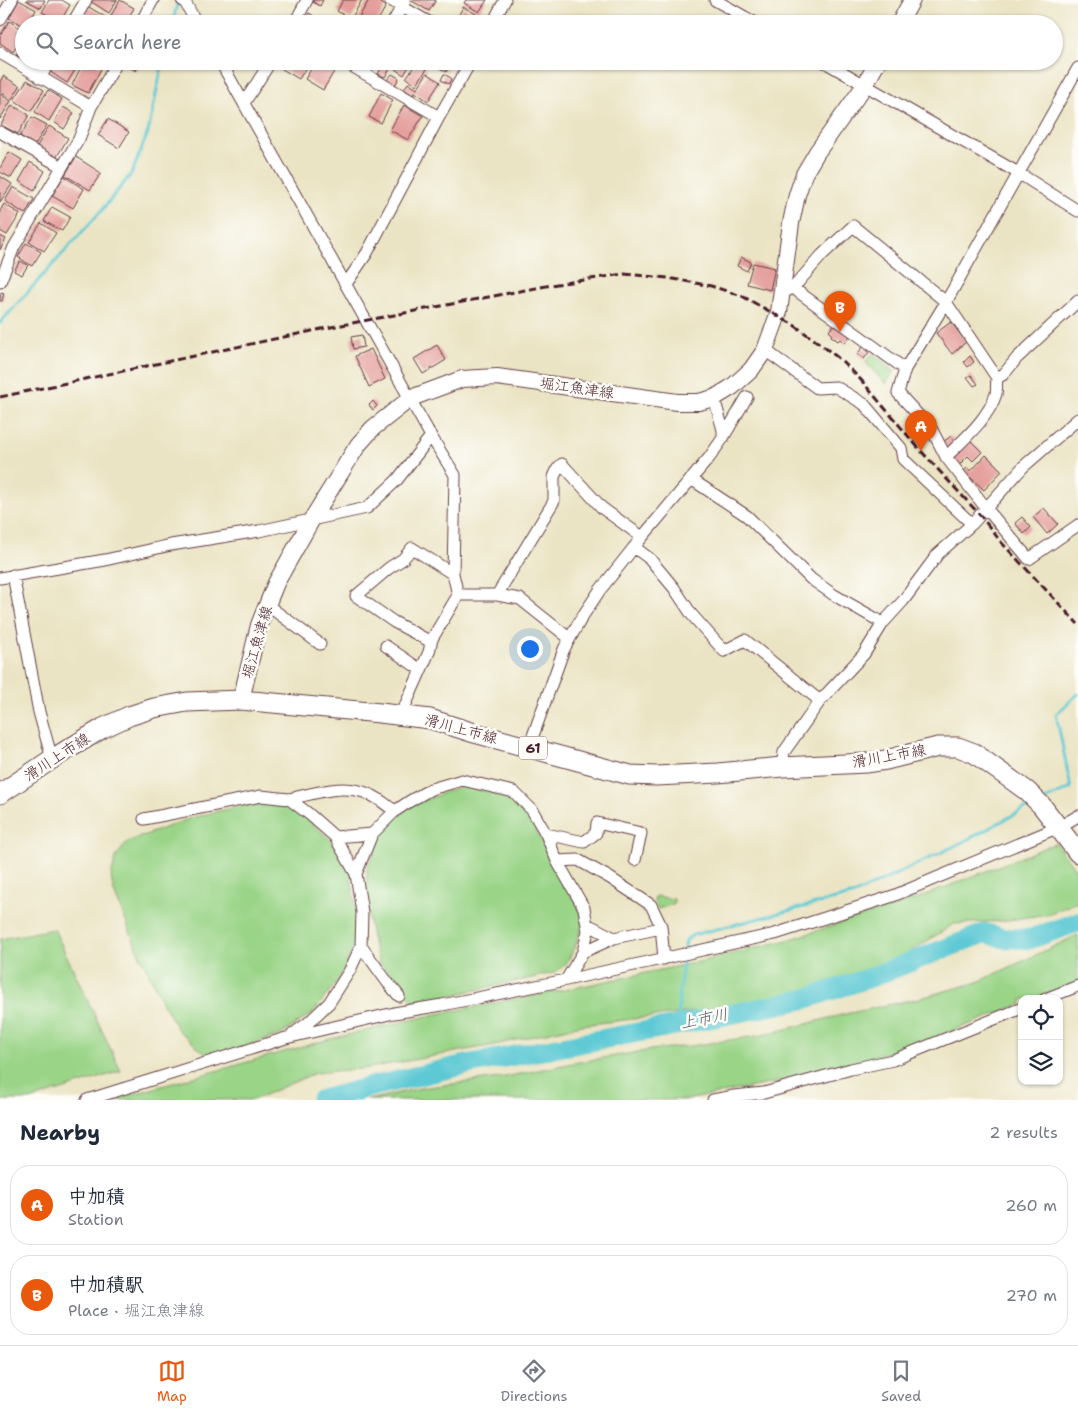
<!DOCTYPE html>
<html lang="en">
<head>
<meta charset="utf-8">
<style>
	:root { --surface:#fff; --page:#f6f6f7; --text:#1f2937; --muted:#747a83; --line:#e0e1e3; --accent:#ea580c }
	body { margin:0; font-family:"Shantell Sans","Klee One",sans-serif; background:var(--page); color:var(--text) }
	.controls { position:absolute; right:15px; bottom:15px; display:grid; overflow:hidden; border-radius:10px; box-shadow:0 1px 4px #0004 }
	.controls button { width:45px; height:45px; display:grid; place-items:center; padding:0; border:0; border-bottom:1px solid var(--line); background:var(--surface); color:var(--text); font:25px sans-serif }
	.you { position:absolute; left:529px; top:648px; width:18px; height:18px; margin:-12px; border:4px solid #fff; border-radius:50%; background:#1a73e8; box-shadow:0 0 0 8px #1a73e833 }
	.badge { display:grid; place-items:center; width:32px; height:32px; border-radius:50%; background:var(--accent); color:#fff; font-size:16px; font-weight:700 }
	.pin { position:absolute; translate:-50% -41px; filter:drop-shadow(0 1px 2px #0008) }
	.pin::after { content:''; position:absolute; top:26px; width:18px; height:15px; background:inherit; clip-path:polygon(0 0,100% 0,50% 100%) }
	.list { margin:0; padding:0; list-style:none }
	h2 { display:flex; justify-content:space-between; align-items:center; height:65px; margin:0; padding:0 20px; font-size:21px }
	h2 small { font-size:16px; font-weight:400; color:var(--muted) }
	.list li { display:grid; grid-template-columns:32px 1fr auto; gap:15px; align-items:center; box-sizing:border-box; height:80px; margin:0 10px 10px; padding:0 10px; border:1px solid var(--line); border-radius:20px }
	.list b { display:block; font-size:19px; white-space:nowrap }
	.list p { margin:0; font-size:16px; white-space:nowrap; color:var(--muted) }
	.list em { font-size:16px; font-style:normal; color:var(--muted) }
	.icon { flex:none; width:28px; height:28px; fill:none; stroke:currentColor; stroke-width:2; stroke-linecap:round; stroke-linejoin:round }
	.map { position:relative; flex:none; width:1078px; height:1100px; overflow:hidden }
	.search { position:absolute; background:var(--surface); box-shadow:0 1px 4px #0004; left:15px; right:15px; top:15px; height:55px; display:flex; align-items:center; gap:12px; box-sizing:border-box; padding:0 18px; border-radius:28px; color:var(--muted); font-size:19px }
	.sheet { height:245px; background:var(--surface) }
	nav { display:flex; justify-content:space-around; align-items:center; box-sizing:border-box; height:70px; border-top:1px solid var(--line); background:var(--surface); font-size:14px; color:var(--muted) }
	nav a { display:grid; justify-items:center; gap:2px }
	nav .on { color:var(--accent) }
	.map>svg:first-child { display:block }
	.green { fill:#9ad487; stroke:#727a59 }
	.lines { fill:none; stroke-linecap:round; stroke-linejoin:round }
	.stream { stroke:#5dc9d4; stroke-width:3 }
	.river { stroke:#5dc9d4; stroke-width:20 }
	.building { fill:#e49e9b }
	.street-casing { stroke:#623d42; stroke-width:13 }
	.secondary-casing { stroke:#623d42; stroke-width:18 }
	.primary-casing { stroke:#623d42; stroke-width:21 }
	.street { stroke:#fff; stroke-width:11 }
	.secondary { stroke:#fff; stroke-width:16 }
	.primary { stroke:#fff; stroke-width:19 }
	.rail { stroke:#4a1f2b; stroke-width:3; stroke-dasharray:8 4; stroke-linecap:butt }
	.labels { text-anchor:middle; stroke-width:5; stroke-linejoin:round; paint-order:stroke }
	.shield { fill:#fdfcf7; stroke:#806168; stroke-width:1 }
	.shield-label { font-size:14px; font-weight:bold; fill:#4a1f2b }
	.street-label { font-size:15px; fill:#4a1f2b; stroke:#fdfcf7 }
	.water-label { font-size:16px; font-style:italic; fill:#515a66; stroke:#fdfcf7 }
</style>
</head>
<body>
<div class="map">
<svg width="1078" height="1100" viewBox="0 0 1078 1100">
	<rect width="100%" height="100%" fill="#fdfcf7"/>
	<filter id="ink" filterUnits="userSpaceOnUse"><feTurbulence type="fractalNoise" baseFrequency=".02" numOctaves="2"/><feDisplacementMap in="SourceGraphic" scale="10" xChannelSelector="R" yChannelSelector="G"/><feConvolveMatrix kernelMatrix="1 2 1 2 8 2 1 2 1" color-interpolation-filters="sRGB"/></filter>
	<filter id="wash" filterUnits="userSpaceOnUse"><feTurbulence type="fractalNoise" baseFrequency=".0096" numOctaves="4" result="noise"/><feDisplacementMap in="SourceGraphic" scale="20" xChannelSelector="R" yChannelSelector="G"/><feGaussianBlur stdDeviation="1.12" result="paint"/><feColorMatrix in="noise" values="0 0 0 0 0 0 0 0 0 0 0 0 0 0 0 0 0 1.4 0 .05"/><feComposite in="paint" operator="in"/></filter>
	<g filter="url(#wash)">
		<rect width="100%" height="100%" fill="#ebe4c4"/>
		<path class="green" d="M873 353 894 371 886 384 865 362Z
			M461 786 504 795 516 799 536 829 552 863 578 905 583 923 575 948 566 964 554 973 415 1003 379 962 372 939 367 906V869L382 833 408 807Z
			M277 801 296 809 333 842 351 874 355 905 357 940 340 977 314 1012 282 1034 210 1058 178 1030 164 1005 138 951 114 892 111 877 116 857 127 842 191 818 251 803Z
			M1056 843 1078 873V902L1048 914 1002 921 954 924 916 948 861 988 752 1002 702 1011 581 1025 494 1045 369 1068 315 1073 253 1100H112L330 1039 432 1015 564 990 703 961 791 939 916 899Z
			M655 896 674 899V904L658 909 654 902Z
			M54 929 121 1071 30 1100H0V939Z
			M1078 935V981L1034 999H1022V1004L918 1044 799 1078 686 1100H368L421 1088 500 1078 573 1063 651 1050 690 1046 763 1035 845 1014 920 998 978 982Z"/>
		<g class="lines">
			<path class="stream" d="M172 24 178 1
				M0 323 102 210 132 173 148 132 163 61
				M1045 800 1071 788 1056 714 1078 694
				M678 1025 679 995 686 940 693 935 855 894 965 841 1032 805"/>
			<path class="river" d="M321 1100 370 1087 464 1065 678 1025 805 999 872 977 985 933 1002 938 1030 939 1078 922"/>
		</g>
		<g id="blocks">
			<path class="building" d="M19 0 36 10 28 24H24V26L9 18Z
				M26 0H45L41 8Z
				M49 0H62L70 5 60 22 42 12Z
				M91 0H117L109 13 90 1Z
				M120 0 134 8 125 24H106Z
				M314 0H323L320 6 313 2Z
				M343 0H362L351 19 337 11Z
				M369 0H376L386 6 376 24H359L356 22Z
				M413 0H436L429 11 412 1Z
				M466 0H487L479 12 464 3Z
				M89 7 107 18 103 24H78Z
				M463 7 478 15 474 24H454Z
				M309 13 326 24H303Z
				M40 15 56 24H35Z
				M404 17 416 24H400Z
				M9 21 24 31V35L13 52 0 43V36Z
				M24 43V59L16 55Z
				M55 61H79L80 62 67 83 49 71Z
				M84 61H90L102 67 88 93 72 85Z
				M123 61H139L136 71 122 63Z
				M286 61H310L299 79 282 69Z
				M316 61H320L335 70 323 90 305 79Z
				M400 61H412L404 75 395 69Z
				M432 61H452L446 72 431 63Z
				M417 62 427 69 416 85 406 78Z
				M383 65 390 69 385 77 378 74Z
				M427 73 440 82 428 101 415 92 413 95 404 89 408 83 417 89Z
				M392 74 399 78 395 85 387 80Z
				M444 74 451 78 449 84 441 80Z
				M3 76 20 86 12 99 0 92V82Z
				M27 80 44 90 31 111 14 100Z
				M48 90 62 99 49 121 35 112Z
				M381 93 393 100 381 123 369 117Z
				M0 94 11 101 0 119Z
				M12 105 29 115 18 134 1 125Z
				M404 105 423 116 408 140 390 130Z
				M63 107 74 113 64 129 54 122Z
				M32 117 47 125 35 145 20 136Z
				M108 119 129 132 119 148 98 135Z
				M49 126 68 138 56 158 37 146Z
				M9 152 22 160 11 178 0 172V168Z
				M76 157 101 173 90 190 65 175Z
				M30 162 45 171 34 191 19 181Z
				M0 176 12 184 0 202Z
				M64 176 84 189 73 208 52 196Z
				M13 187 34 199 25 214 5 201Z
				M4 204 20 214 7 235 0 231V211Z
				M52 207 70 217 62 231 44 221Z
				M41 223 56 233 44 251 29 242Z
				M0 236 6 239 0 250Z
				M26 243 41 252 32 266 18 257Z
				M741 257 751 262 747 271 737 266Z
				M20 261 28 265 22 275 14 271Z
				M753 263 775 268 770 290 747 284Z
				M1 292 4 293 2 301H0Z
				M951 322 966 342 952 354 936 333Z
				M835 323 851 334 845 343 840 339 838 341 831 336 832 334 829 331Z
				M362 335 364 347 353 349 351 337Z
				M437 345 446 360 423 374 414 359Z
				M863 347 869 352 864 359 857 354Z
				M371 349 385 379 369 387 355 356Z
				M970 356 974 362 968 367 964 362Z
				M971 375 978 384 974 386 967 377Z
				M373 401 377 406 373 410 369 405Z
				M951 436 956 442 948 448 943 442Z
				M969 439 982 452 973 461 968 456 958 466 951 458Z
				M986 455 1002 471 984 490 970 477 968 480 962 473 967 468 971 471Z
				M1044 508 1058 524 1047 534 1033 517Z
				M1022 517 1031 527 1024 534 1015 523Z"/>
		</g>
	</g>
	<g filter="url(#ink)">
		<use href="#blocks" fill-opacity="0" stroke="#623d42" stroke-width="1"/>
		<g class="lines">
			<defs>
				<path id="street" d="M182 0 185 2 197 24
					M390 0 432 24
					M715 0 757 24
					M0 20 12 0
					M72 24 86 0
					M140 24 153 0
					M294 24 307 0
					M392 24 405 1
					M492 24 505 0
					M0 53 91 107
					M220 61 432 438 455 475 453 574 458 595 432 639 429 652 401 715
					M343 61 439 117
					M823 61 1020 174 1078 211
					M1078 68 946 302 905 369 898 393 932 430 946 457 986 508 1029 559 1078 525
					M364 73 371 61
					M40 78 50 61
					M244 103 271 61
					M0 132 62 167
					M0 282 14 247 79 139 91 107 118 61
					M346 284 367 253 439 117 471 61
					M793 288 905 369
					M782 293 793 288 822 255 853 226 946 302 997 378
					M765 350 817 388 836 387 864 404 901 448 903 459 972 524
					M723 438 747 397
					M946 457C964 439 988 419 996 394 997 389 996 384 997 378L1004 374 1017 358 1078 301
					M691 479 747 516 811 579 834 595 883 623
					M634 547 650 559 674 588 692 615 724 651 745 640 820 701
					M13 575 39 712 52 759
					M0 578 105 560 171 545 259 531 367 508 397 480 431 436
					M458 595H497L520 599 569 638
					M497 595 554 501V477L558 468 562 464 602 508 642 537
					M267 605 320 644
					M431 642 394 622 356 596 389 568 403 559 412 548 453 574
					M386 646 421 670
					M529 747 564 649 582 617 600 590 639 541 709 458 723 438V430L714 398
					M782 767 784 752 820 701 864 654 883 623 903 601 938 554 972 524 1023 467 1078 419
					M289 799C316 793 345 782 371 795 380 799 387 806 395 811
					M144 819 261 796 289 799 309 814 335 837
					M372 834 356 874 335 837 372 834 395 811 410 801 431 789 462 780 514 792 532 810 546 834
					M557 861 546 834 584 842 596 833 597 823 641 833 635 860
					M614 938 661 928
					M361 946 388 983 399 996
					M583 952 614 938 587 924
					M566 980 583 952 588 931 584 908 557 861 578 860 610 878 651 905 661 926 664 959
					M1045 999 1078 986
					M293 1034 308 1023 329 1003 350 970 361 946 362 912 356 874
					M87 1100 286 1038 394 1013 442 1005 566 980 775 934 893 896 1059 827 1078 816
					M713 1100 734 1096 764 1093 851 1069 893 1060 1022 1008"/>
				<path id="secondary" d="M899 24 912 0
					M241 700 259 625 276 583 312 519 358 445 373 428 411 398 462 379 497 377 677 402H699L714 398 732 387 751 370 765 350 779 312 791 223 797 195 804 174 817 152 865 85 878 61"/>
				<path id="primary" d="M0 794 52 759 103 728 129 716 154 708 187 702 241 700 380 713 430 719 471 732 630 775 656 776 718 773 782 767 866 763 886 760 938 747H958L974 753 1027 791 1042 806 1078 853"/>
			</defs>
			<use href="#street" class="street-casing"/>
			<use href="#secondary" class="secondary-casing"/>
			<use href="#primary" class="primary-casing"/>
			<use href="#street" class="street"/>
			<use href="#secondary" class="secondary"/>
			<use href="#primary" class="primary"/>
			<path class="rail" d="M0 397 331 327 557 284 624 274 668 278 711 286 742 296 794 325 819 343 842 361 861 380 921 451 980 515 1001 542 1078 624"/>
		</g>
	</g>
	<g class="labels">
		<rect class="shield" x="519" y="736.5" width="28" height="23" rx="4"/>
		<g class="shield-label">
			<text x="533" y="753">61</text>
		</g>
		<g class="street-label">
			<text transform="translate(577 388) rotate(8)" y="5">堀江魚津線</text>
			<text transform="translate(257 642) rotate(-74)" y="5">堀江魚津線</text>
			<text transform="translate(461 729) rotate(15)" y="5">滑川上市線</text>
			<text transform="translate(889 756) rotate(-10)" y="5">滑川上市線</text>
			<text transform="translate(57 757) rotate(-33)" y="5">滑川上市線</text>
		</g>
		<g class="water-label">
			<text transform="translate(704 1018) rotate(-11)" y="6">上市川</text>
		</g>
	</g>
</svg>
<div class="controls">
<button><svg class="icon" aria-label="locate" viewBox="0 0 24 24"><circle cx="12" cy="12" r="6"/><path d="M12 2v4M12 18v4M2 12h4M18 12h4"/></svg></button>
<button><svg class="icon" aria-label="layers" viewBox="0 0 24 24"><path d="M12 4l9 5-9 5-9-5zM3 14l9 5 9-5"/></svg></button>
</div>
<div class="you"></div>
<div class="pin badge" style="left:921px;top:451px">A</div>
<div class="pin badge" style="left:840px;top:332px">B</div>
<div class="search"><svg class="icon" aria-label="search" viewBox="0 0 24 24"><circle cx="10" cy="10" r="6"/><path d="M15 15l6 6"/></svg>Search here</div>
</div>
<section class="sheet">
<h2>Nearby<small>2 results</small></h2>
<ul class="list">
<li><span class="badge">A</span><div><b>中加積</b><p>Station</p></div><em>260 m</em></li>
<li><span class="badge">B</span><div><b>中加積駅</b><p>Place · 堀江魚津線</p></div><em>270 m</em></li>
</ul>
</section>
<nav>
<a class="on"><svg class="icon" aria-label="map" viewBox="0 0 24 24"><path d="M3 6l6-2 6 2 6-2v14l-6 2-6-2-6 2zM9 4v14M15 6v14"/></svg>Map</a>
<a><svg class="icon" aria-label="directions" viewBox="0 0 24 24"><path d="M12 3l9 9-9 9-9-9zM9 14v-3h6M13 9l2 2-2 2"/></svg>Directions</a>
<a><svg class="icon" aria-label="saved" viewBox="0 0 24 24"><path d="M7 4h10v16l-5-4-5 4z"/></svg>Saved</a>
</nav>
</body>
</html>
